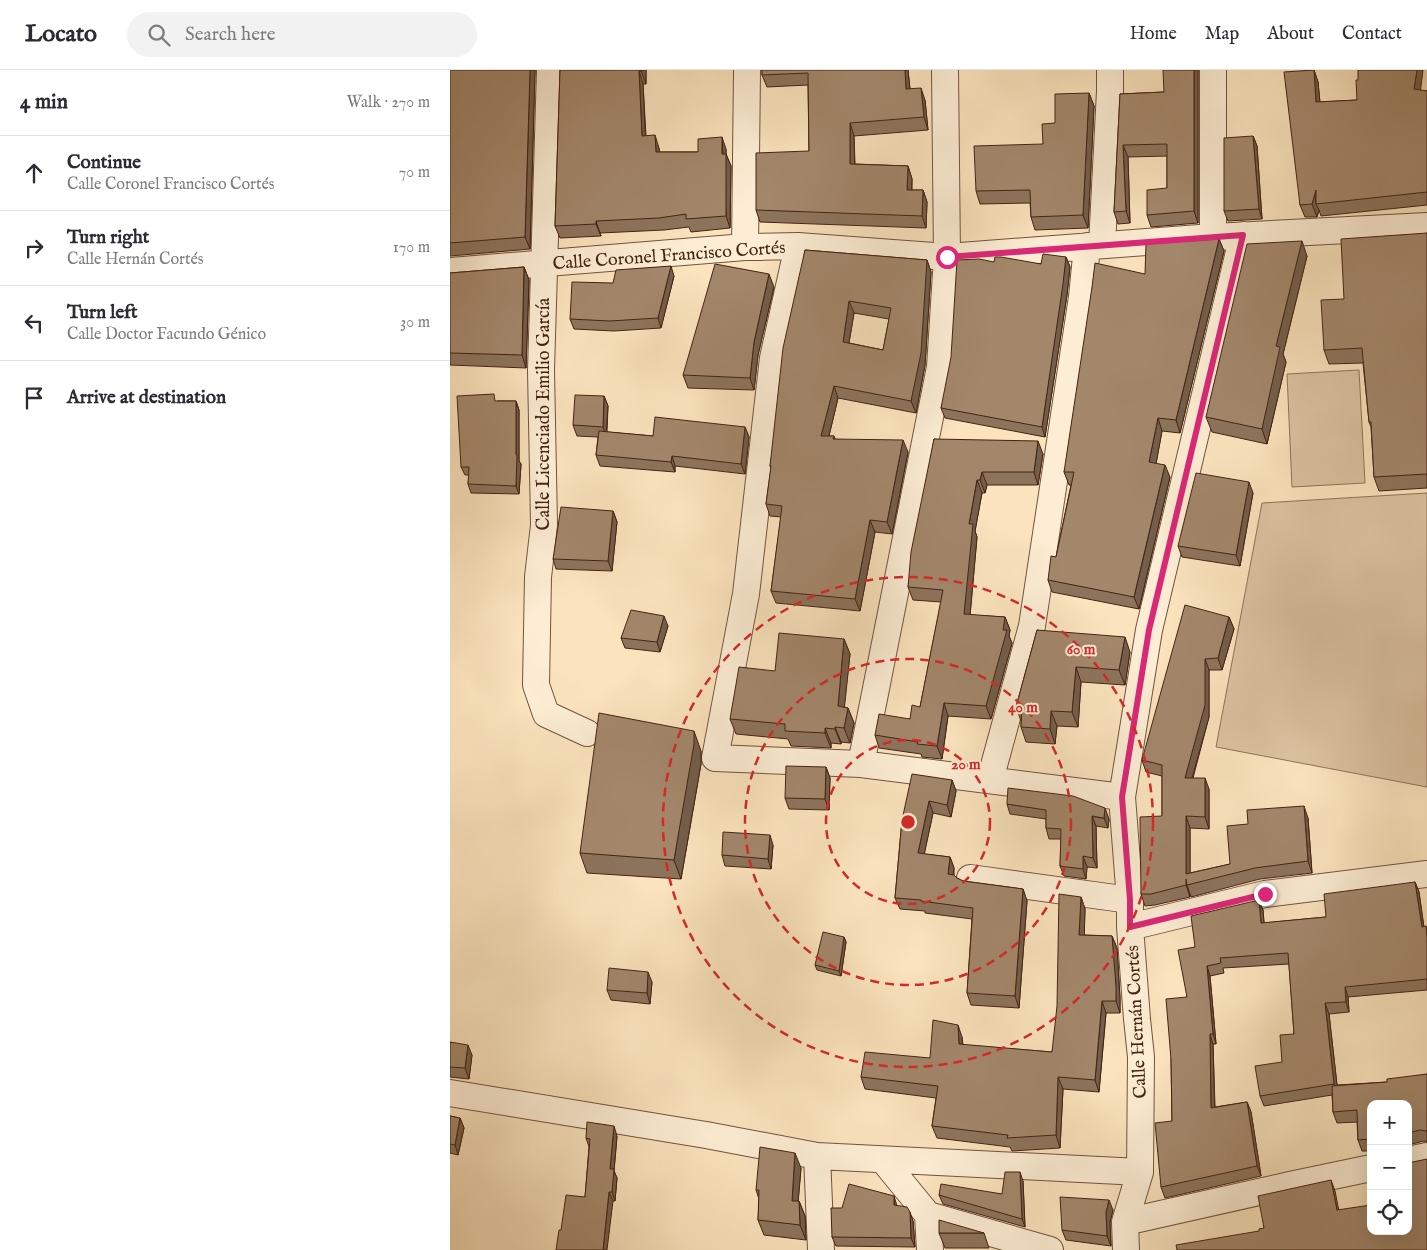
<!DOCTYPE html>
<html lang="en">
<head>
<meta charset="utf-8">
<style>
	:root { --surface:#fff; --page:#f2f2f3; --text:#2b2b33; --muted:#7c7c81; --line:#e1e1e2 }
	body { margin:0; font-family:"IM FELL English",serif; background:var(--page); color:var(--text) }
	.controls { position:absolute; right:15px; bottom:15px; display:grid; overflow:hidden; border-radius:10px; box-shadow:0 5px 20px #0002 }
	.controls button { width:45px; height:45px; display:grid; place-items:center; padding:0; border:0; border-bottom:1px solid var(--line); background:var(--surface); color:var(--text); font:25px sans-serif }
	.stop { position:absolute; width:15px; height:15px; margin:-11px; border:4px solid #db2777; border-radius:50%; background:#fff }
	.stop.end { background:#db2777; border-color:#fff; box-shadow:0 1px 5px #0008 }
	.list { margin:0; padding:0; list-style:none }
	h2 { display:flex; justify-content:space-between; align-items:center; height:65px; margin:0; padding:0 20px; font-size:21px }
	h2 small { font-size:16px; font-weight:400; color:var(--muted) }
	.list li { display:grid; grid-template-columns:32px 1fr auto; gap:15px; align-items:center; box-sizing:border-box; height:75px; padding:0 20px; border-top:1px solid var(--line) }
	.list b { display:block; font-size:19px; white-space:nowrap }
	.list p { margin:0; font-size:16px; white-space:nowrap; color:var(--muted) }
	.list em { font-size:16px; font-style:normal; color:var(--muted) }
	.icon { flex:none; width:28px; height:28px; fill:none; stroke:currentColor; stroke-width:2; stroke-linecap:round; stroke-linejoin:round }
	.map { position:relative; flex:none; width:977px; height:1180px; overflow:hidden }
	header { display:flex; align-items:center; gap:30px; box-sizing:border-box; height:70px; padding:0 25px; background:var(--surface); border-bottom:1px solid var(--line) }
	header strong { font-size:24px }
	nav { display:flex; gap:28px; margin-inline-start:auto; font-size:18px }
	.search { width:350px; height:45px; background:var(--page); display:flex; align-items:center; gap:12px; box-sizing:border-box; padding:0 18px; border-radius:28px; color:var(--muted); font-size:19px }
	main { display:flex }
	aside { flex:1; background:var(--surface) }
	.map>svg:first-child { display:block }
	.green { fill:#dbc2a0; stroke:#907259 }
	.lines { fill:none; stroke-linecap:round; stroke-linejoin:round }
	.street-casing { stroke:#72533d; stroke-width:28 }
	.street { stroke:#fcedd4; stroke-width:26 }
	.wall { fill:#8c745c; stroke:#452312; fill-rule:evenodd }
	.shaded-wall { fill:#725e4b; stroke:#452312 }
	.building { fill:#a3876b; stroke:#452312; fill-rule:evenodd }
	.route { stroke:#db2777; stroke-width:6 }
	.ring { fill:none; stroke:#d62828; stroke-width:2.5; stroke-dasharray:9 6 }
	.labels { text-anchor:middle; stroke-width:4; stroke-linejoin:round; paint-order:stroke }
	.street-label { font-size:18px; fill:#452312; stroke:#fcedd4 }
	.centre { fill:#d62828; stroke:#fcedd4; stroke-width:2.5 }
	.ring-label { font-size:15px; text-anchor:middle; font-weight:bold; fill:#d62828; stroke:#fcedd4; stroke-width:4; stroke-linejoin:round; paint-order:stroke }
</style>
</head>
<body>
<header>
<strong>Locato</strong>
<div class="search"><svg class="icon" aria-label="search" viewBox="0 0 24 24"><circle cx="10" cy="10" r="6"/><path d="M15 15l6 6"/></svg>Search here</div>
<nav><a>Home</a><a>Map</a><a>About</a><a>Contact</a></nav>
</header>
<main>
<aside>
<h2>4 min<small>Walk · 270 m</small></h2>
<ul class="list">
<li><svg class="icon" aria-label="ahead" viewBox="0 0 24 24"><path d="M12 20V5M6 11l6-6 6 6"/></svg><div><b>Continue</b><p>Calle Coronel Francisco Cortés</p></div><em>70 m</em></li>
<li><svg class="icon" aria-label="right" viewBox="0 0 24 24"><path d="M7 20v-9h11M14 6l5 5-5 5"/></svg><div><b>Turn right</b><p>Calle Hernán Cortés</p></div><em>170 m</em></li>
<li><svg class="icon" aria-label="left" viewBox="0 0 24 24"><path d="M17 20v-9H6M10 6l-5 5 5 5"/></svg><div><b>Turn left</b><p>Calle Doctor Facundo Génico</p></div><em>30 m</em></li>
<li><svg class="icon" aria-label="arrive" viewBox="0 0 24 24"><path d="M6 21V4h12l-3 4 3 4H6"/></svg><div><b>Arrive at destination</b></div></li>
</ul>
</aside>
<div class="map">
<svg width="977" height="1180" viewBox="0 0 977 1180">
	<rect width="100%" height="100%" fill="#fae3bd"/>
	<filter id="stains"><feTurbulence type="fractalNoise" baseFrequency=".004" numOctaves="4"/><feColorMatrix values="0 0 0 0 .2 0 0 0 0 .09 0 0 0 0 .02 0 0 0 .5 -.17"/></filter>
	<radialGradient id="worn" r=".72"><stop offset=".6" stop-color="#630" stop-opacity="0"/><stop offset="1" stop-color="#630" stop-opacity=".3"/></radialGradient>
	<path class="green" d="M909 300 915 413 842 417 837 304Z
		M977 423V717L766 677 812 433Z"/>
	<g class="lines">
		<defs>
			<path id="street" d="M100 0 91 300 94 455 88 507 86 615 96 644 137 663
				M763 167V0
				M652 175 660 21V0
				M348 176 323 288 296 524 265 688 411 694 672 727
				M295 177 297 0
				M0 201 295 177 348 176 497 187 763 167 977 156
				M411 694 490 297 497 187 495 0
				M540 710 582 556 632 227 637 176
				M520 808 680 830
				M680 857 815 824 977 804
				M0 1023 256 1065 367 1086 690 1102
				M367 1086 371 1180
				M433 1090 478 1145 600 1180
				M958 1090 977 1086
				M478 1145 480 1180
				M675 1152 840 1115 921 1098
				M676 1180 675 1152 690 1102 691 987 687 949 680 857V830L672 727 699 560 793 165"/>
		</defs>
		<use href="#street" class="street-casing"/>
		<use href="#street" class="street"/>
	</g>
	<path class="wall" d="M0 0H85L80 179 0 186Z
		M110 0H196V14H193L196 66 209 78V82H248L276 79V84L281 96 280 158 241 162 239 157 214 160 150 163 151 166 110 168 105 156Z
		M312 0H458L460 18 475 30 478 60 404 66 405 94 458 96 462 109V120H473L477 132 476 158 310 152 306 140 359 81 358 15 317 17 312 5Z
		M748 0V153L701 157 697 145 717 118V86L678 87 680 153 668 154 664 142 670 24 714 22Z
		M864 0 868 12 870 32 907 30 970 20 977 21V135L871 146 869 140 867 147H855L850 135Z
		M639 23 644 36 638 158 585 160 581 147 580 133 530 134 526 121 593 74 605 53Z
		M803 66 807 76 812 149 778 151 774 141Z
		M977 163V418L929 421 924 407 921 357 919 352 913 293 879 294 874 280 894 229Z
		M769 169 774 181 730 363 712 361 706 393 720 407 689 539 602 522 598 510 606 487 621 415H619L614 402 695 204Z
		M355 180 477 190 481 202 475 295 466 343 388 328 379 366H384L385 369 458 382 442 464 425 462 410 541 326 533 321 521 331 447 320 446 316 434 321 398 320 396ZM404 243 439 249 433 280 399 273Z
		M857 186 833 284 836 292 817 374 762 362 756 347Z
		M616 187 620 197 617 225 595 367 495 348 491 338 544 192 591 194Z
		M74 197 79 210 76 298 0 295V203Z
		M224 206 211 258 164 261 124 259 120 249 163 213Z
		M324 217 308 285 304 320 238 318 233 305Z
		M154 326 158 336 157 362 203 366 295 357 299 367 295 404 225 396V402L150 396 146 385 148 367 127 366 123 355Z
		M47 331H66L69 340V391L71 394 69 424 21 423 18 414 19 405H15L11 397Z
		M484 369 593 384 588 415H537L535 423H532L525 461 527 467 520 545 555 547 560 560 559 566 562 573 541 649 498 646 492 689 472 687 471 684 429 678 425 665 460 649 470 637 491 532 463 530 458 517Z
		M803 423 790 496 732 487 728 476Z
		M163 441 167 452 162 501 106 499 103 489Z
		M779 547 784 559 772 600H759V647L743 708 759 719V759L740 758V803L780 794 858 748 862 803 810 809 741 827 740 824V827L705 835 695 836 691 824 712 746V706L696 702 692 690Z
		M218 556 210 582 175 578 171 568Z
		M587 560 680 582 675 615 631 612 628 657 607 656 605 674 576 672 571 657V651L566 637Z
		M394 569 400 584 394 637 398 638 404 653 400 673 391 672V674L381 673V678L341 676 338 669 286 664 280 649 325 601Z
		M251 681V694L231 809 137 803 130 783Z
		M376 697 380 708 379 740 339 739 335 728Z
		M502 710 506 721 501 747 483 743 474 784 500 787 504 798V805L507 808 513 811 573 819 577 831 569 938 521 935 517 923 522 849 475 843V841L450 839 445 828 452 750Z
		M557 734 659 749 658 758 646 756 647 798 637 797 636 809 614 806 610 796 611 769H599L596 758V749L560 744Z
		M323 775 321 799 275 796 272 785Z
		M965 812 969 822 974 857 976 856 977 859V920L898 927 899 942 879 944 887 1015 937 1012 977 1004V1072L974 1071 958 1075V1034H921V1081H912L908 1070 907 1052 887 1053 883 1042 882 1025 814 1036 810 1026 832 992 844 964 839 894 773 898 774 903 760 906 766 974H763L765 1037 797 1032 801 1042 811 1106 715 1128 711 1117 722 1051 721 989 737 927 745 877 809 830 813 840 814 853 876 847Z
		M631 827 635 839 634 865 662 866 667 878 670 928V943H656L649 1022 613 1019 610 1078 562 1081 560 1077 487 1068 482 1056 486 1028 415 1019 411 1007 480 988 512 967 513 975 602 982Z
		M394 867 396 872 391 906 367 900 365 895Z
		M202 912 200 934 161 930 157 920Z
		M0 972 22 985 19 1009 0 1007Z
		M0 1046 10 1048 14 1058 8 1085 0 1083Z
		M167 1066 164 1101 167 1108 165 1131H163L111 1160 135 1127 139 1077 136 1068Z
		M351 1098 348 1131H349L355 1146 356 1170 314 1165 308 1150 309 1129 306 1120Z
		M573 1111 575 1157 493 1134 489 1125 552 1124Z
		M447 1136 463 1151 465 1177 386 1176 382 1167 392 1138Z
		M663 1140 660 1152 661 1176 616 1170 612 1160Z
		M489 1163H534L539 1178H495Z"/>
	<path class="shaded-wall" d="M80 0H85L80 179 75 167Z
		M191 0H196V14L191 1Z
		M455 0H458L461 31 456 19Z
		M744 0H748V153L744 141Z
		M864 0 868 12 871 44 866 32Z
		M967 0H973L969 32 964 19Z
		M189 1 193 14 196 78 192 66Z
		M471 18 475 30 478 60 474 47Z
		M639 23 644 36 638 158 633 145Z
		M400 53 404 66 405 107 400 94Z
		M205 65 209 78 211 95 206 82Z
		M803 66 807 76 812 149 809 139Z
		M272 67 276 79V85V84L281 96 280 158 276 146Z
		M673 75 678 87 680 153 676 141Z
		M458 96 462 109 461 132 457 120Z
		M473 120 477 132 476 158 472 146Z
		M866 120V134L869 140 867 147 862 134Z
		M146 151 151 166 146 154Z
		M769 169 774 181 730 363 726 350Z
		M852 171 857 186 833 284 836 292 817 374 812 359 826 276Z
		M616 187 620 197 617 225 595 367 592 357Z
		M477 190 481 202 475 295 466 343 461 331Z
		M221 196 224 206 211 258 208 248Z
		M74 197 79 210 76 298 72 285Z
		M319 204 324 217 308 285 304 320 300 308 304 272Z
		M399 231 404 243 397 284 393 272Z
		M384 316 388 328 376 378 371 366Z
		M154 326 158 336 156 367 153 357Z
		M66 331 69 340V391L71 394 69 424 66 416Z
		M708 348 712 361 704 405 699 392Z
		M295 357 299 367 295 404 291 394Z
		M453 370 458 382 442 464 437 452Z
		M588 371 593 384 588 415 584 402Z
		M222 386 225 396V402L221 392Z
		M715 395 720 407 689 539 684 527Z
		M532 402 537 415 535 423 530 410Z
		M527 410 532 423 525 461 527 467 519 557 514 544 519 454Z
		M799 412 803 423 790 496 786 485Z
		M163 441 167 452 162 501 158 491Z
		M420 450 425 462 410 541 405 529Z
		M214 546 218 556 210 582 207 572Z
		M555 547 560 560 559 566 562 573 541 649 536 636Z
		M779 547 784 559 772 600 768 588Z
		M675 567 680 582 675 615 669 600Z
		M394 569 400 584 393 651 388 636Z
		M755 589 759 600V647L739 719 735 708Z
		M626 597 631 612 628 657 622 642Z
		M494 633 498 646 492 689 487 676Z
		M398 638 404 653 400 673 394 658Z
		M601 641 607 656 605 674 600 659Z
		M385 657 391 672V674L385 659Z
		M375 658 381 673V678L375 663Z
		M244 661 251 681V694L231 809 224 790Z
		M376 697 380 708 379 740 375 729Z
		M755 708 759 719V759L755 747Z
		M502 710 506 721 501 747 497 735Z
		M479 731 483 743 472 795 468 783Z
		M854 736 858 748 862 803 858 791Z
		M655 738 659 749 658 758 654 748Z
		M642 746 646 756 647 798 643 788Z
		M736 746 740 758V815L736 804Z
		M320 765 323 775 321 799 318 789Z
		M633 786 637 797 636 809 633 799Z
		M500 787 504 798 502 816 498 804Z
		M736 809 737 815 740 824V827L736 815Z
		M965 812 969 822 975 867 972 857Z
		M573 819 577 831 569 938 565 926Z
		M631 827 635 839 634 877 629 865Z
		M809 830 813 840 815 864 811 853Z
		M662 866 667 878 670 928V943L666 931Z
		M394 867 396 872 391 906 389 901Z
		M757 896 760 906 766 974 763 964Z
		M198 902 202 912 200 934 197 923Z
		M895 917 898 927 899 942 896 932Z
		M652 931 656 943 649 1022 645 1010Z
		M875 933 879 944 888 1024 884 1014Z
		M508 955 512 967 513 987 509 974Z
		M760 964 763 974 765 1048 761 1038Z
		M18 975 22 985 19 1009 15 998Z
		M608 1007 613 1019 610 1078 606 1065Z
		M797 1032 801 1042 811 1106 807 1096Z
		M10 1048 14 1058 8 1085 5 1075Z
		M164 1056 167 1066 164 1101 167 1108 165 1131 162 1122 160 1099Z
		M345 1083 351 1098 347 1146 342 1131Z
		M570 1102 573 1111 575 1157 572 1149Z
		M881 1110 885 1121 891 1151 887 1140Z
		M159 1122 163 1131 157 1180H153Z
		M444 1126 447 1136 444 1135Z
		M659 1130 663 1140 660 1152 661 1176 657 1166 656 1142Z
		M349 1131 355 1146 356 1170 350 1155Z
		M460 1142 463 1151 465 1177 461 1168Z"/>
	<path class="building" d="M0 0H80L75 167 0 173Z
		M110 0H191V1H189L192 66 205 65 206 82H248V69L272 67V84H276V146L236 149V144L209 148 146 151V154L105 156Z
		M312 0H455L456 19 471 18 474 47 400 53V94L458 96 457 120H473L472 146 306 140V83L359 81 358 3 312 5Z
		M713 0H744V141L697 145V120L717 118V74L673 75 676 141 664 142 670 24 714 22Z
		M864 0 866 32 907 30 906 10H908V0H967L964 19 977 21V122L866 134V120L862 134 850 135 834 2Z
		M639 23 633 145 581 147 580 120 526 121 524 76 593 74 592 54 605 53V24Z
		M803 66 809 139 774 141V68Z
		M977 163V404L924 407 921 352H919L912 278 874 280 871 230 894 229 891 169Z
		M769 169 726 350 708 348 699 392 715 395 684 527 598 510 601 486 606 487 624 402H614L642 217 645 193 695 204 696 174Z
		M852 171 826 276 830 277 812 359 756 347 797 174Z
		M355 180 477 190 471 283 461 331 384 316 371 366H384L383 369 453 370 437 452 420 450 405 529 321 521 332 436 316 434 321 396H320L333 278ZM399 231 441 238 433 280 393 272Z
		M593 184 616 187 613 214 592 357 491 338 501 287 507 190 529 189 544 192 545 187H551L591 194Z
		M265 194 319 204 304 272 300 308 233 305Z
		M221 196 208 248 160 251 120 249 122 212 163 213 166 200Z
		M74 197 72 285 0 283V203Z
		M44 324 45 331H66V385H67L66 416 18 414 19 397H11L7 326Z
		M125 325 154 326 153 357 123 355Z
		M205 347 295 357 291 394 222 386 221 392 146 385 149 361 203 366Z
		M484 369 588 371 584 402H532L530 410H527L519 454H523L514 544 555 547 553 560H557L536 636 494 633 487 676 467 674 468 672 425 665 429 644 460 649 462 635 470 637 493 520 458 517 461 482Z
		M746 403 799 412 786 485 728 476Z
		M111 437 163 441 158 491 103 489Z
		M735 535 779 547 768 588 755 589V635L735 708H755V747L736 746V804L780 794 777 756 798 754 797 740 854 736 858 791 805 798 737 815 736 809V815L701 824H691L690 747 712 746V695L692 690Z
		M181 540 214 546 207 572 171 568Z
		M587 560 675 567 669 600 626 597 622 642 601 641 600 659 571 657 572 637H566Z
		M329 563 394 569 388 636 398 638 394 658 385 657V659L375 658V663L335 661V654L280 649 289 597 325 601Z
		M149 643 244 661V674L224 790 130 783Z
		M336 696 376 697 375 729 335 728Z
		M462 704 502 710 497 735 479 731 468 783 500 787 498 804 504 805 507 808 513 811 573 819 565 926 517 923 523 838 471 831V830L445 828 452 750Z
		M558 718 623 726 655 738 654 748 642 746 643 788 633 786V799L610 796 611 759 596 758V740L557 734Z
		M273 762 320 765 318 789 272 785Z
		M965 812 972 857 976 856 977 868V909L895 917 896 932 875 933 884 1014 810 1026 805 996 832 992 830 965 844 964 838 883 770 888 771 893 757 896 763 964H760L761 1038 797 1032 807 1096 711 1117 705 1053 722 1051 721 989 716 929 737 927 728 880 745 877 741 846 809 830 811 853 876 847 874 824Z
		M609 824 631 827 629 865 662 866 666 916V931H652L645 1010 608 1007 606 1065 557 1068 558 1065 482 1056 488 1016 411 1007 415 982 480 988 483 950 508 955 509 974 602 982 607 936Z
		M373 862 394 867 389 901 365 895Z
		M159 898 198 902 197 923 157 920Z
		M0 972 18 975 15 998 0 997Z
		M977 1004V1061L970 1060 958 1063V1034H921V1069L908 1070 907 1040 883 1042 882 1016 937 1012V1009Z
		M0 1046 10 1048 5 1075 0 1074Z
		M137 1052 164 1056 160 1099H164L162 1122H159L153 1180H106L109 1160H111L116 1125 135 1127 140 1069 136 1068Z
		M310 1077 345 1083 342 1131H349L350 1155 308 1150 309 1120H306Z
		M977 1089V1180H727L726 1175 809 1161V1159L814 1158 808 1126 881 1110 887 1140 921 1135V1161H958V1093Z
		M555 1102H570L572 1149 489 1125 491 1114 552 1124Z
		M399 1114 444 1126V1135L457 1137 460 1142 461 1168 382 1167 381 1138H392Z
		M610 1127 659 1130 656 1142 657 1166 612 1160Z
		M489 1150 534 1163H489Z"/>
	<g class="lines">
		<path class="route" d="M497 187 793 165 699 560 672 727 680 830V857L815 824"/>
	</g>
	<g class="ring">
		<circle cx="458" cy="752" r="82"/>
		<circle cx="458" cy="752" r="163"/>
		<circle cx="458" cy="752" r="245"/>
	</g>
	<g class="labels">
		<g class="street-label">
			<text transform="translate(219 185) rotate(-4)" y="6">Calle Coronel Francisco Cortés</text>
			<text transform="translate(93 344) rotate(-90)" y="6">Calle Licenciado Emilio García</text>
			<text transform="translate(686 952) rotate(-93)" y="6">Calle Hernán Cortés</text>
		</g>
	</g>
	<circle cx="458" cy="752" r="8" class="centre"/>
	<g class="ring-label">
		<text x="631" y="584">60 m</text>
		<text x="573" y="642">40 m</text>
		<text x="516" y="699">20 m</text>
	</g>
	<rect width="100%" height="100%" filter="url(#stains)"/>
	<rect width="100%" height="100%" fill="url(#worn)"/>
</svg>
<div class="controls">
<button>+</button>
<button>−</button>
<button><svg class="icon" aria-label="locate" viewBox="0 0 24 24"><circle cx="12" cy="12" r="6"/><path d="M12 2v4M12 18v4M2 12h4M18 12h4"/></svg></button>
</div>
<div class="stop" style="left:497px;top:187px"></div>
<div class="stop end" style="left:815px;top:824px"></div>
</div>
</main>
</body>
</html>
